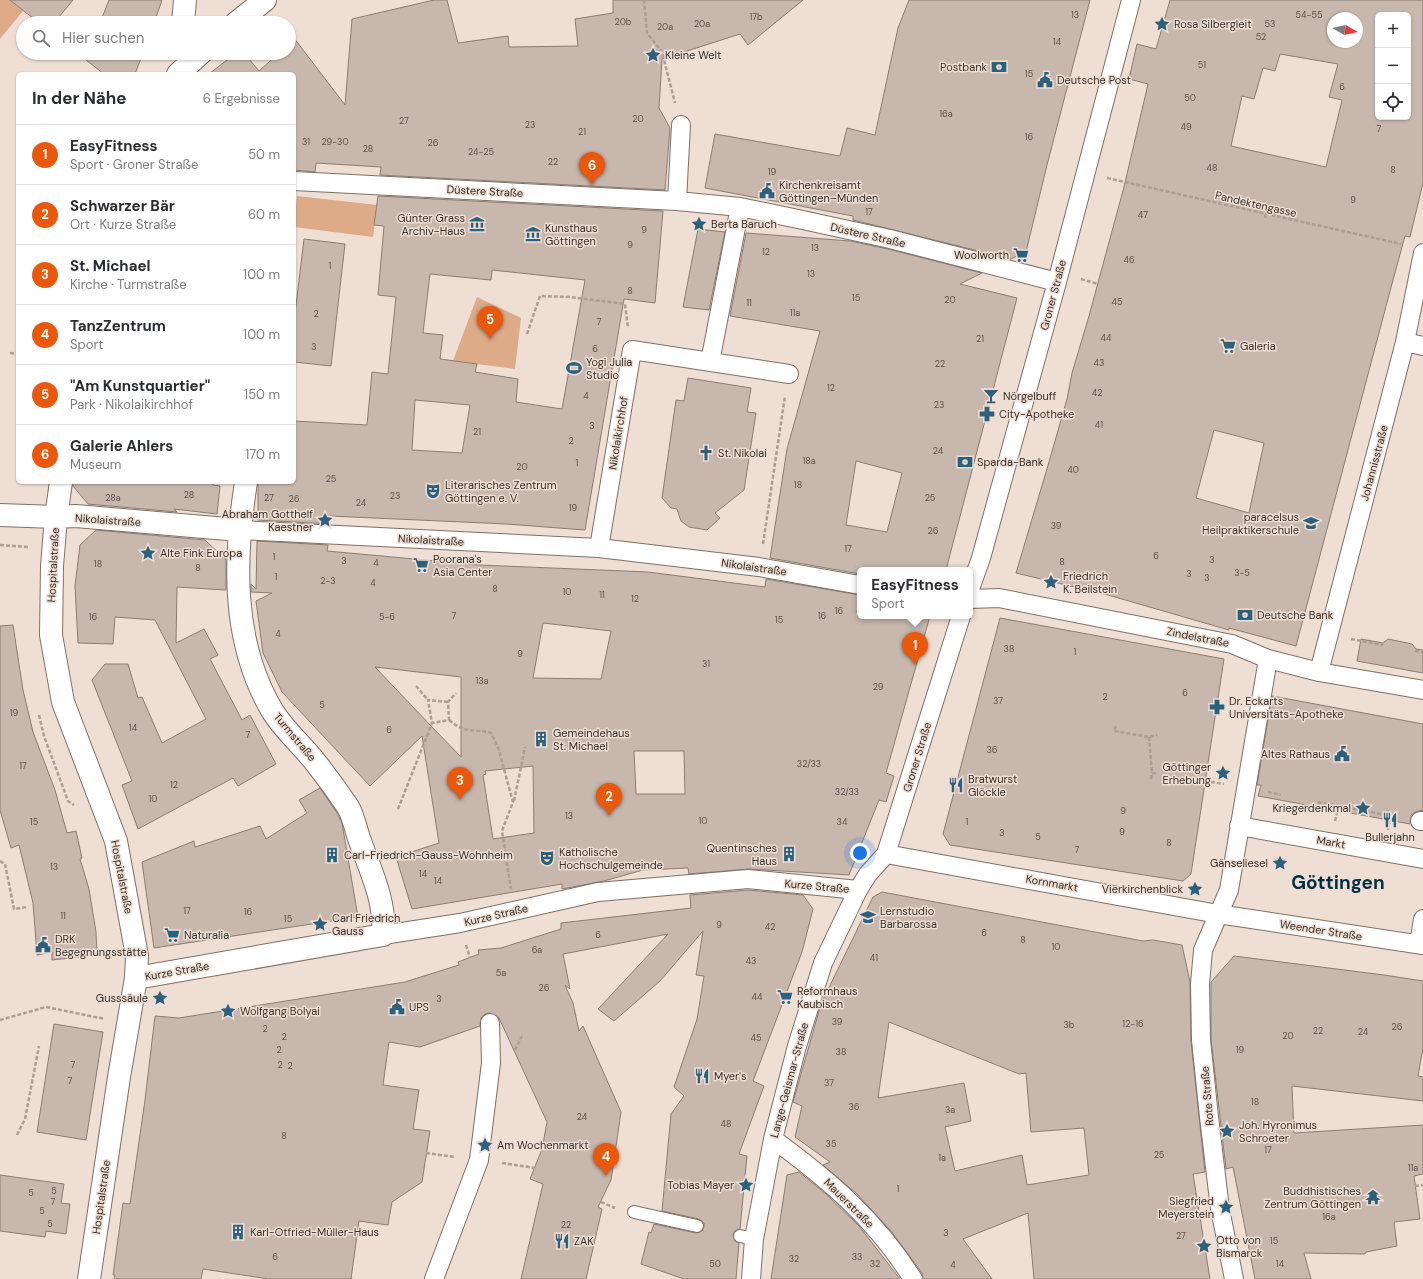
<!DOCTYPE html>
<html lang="de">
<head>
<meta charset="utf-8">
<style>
	:root { --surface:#fff; --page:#f7f7f7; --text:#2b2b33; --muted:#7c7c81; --line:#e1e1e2; --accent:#ea580c }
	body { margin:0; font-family:"DM Sans",sans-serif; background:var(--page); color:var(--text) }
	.controls { position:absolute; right:12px; top:12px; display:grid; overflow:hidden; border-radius:6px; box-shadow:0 1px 3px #0004 }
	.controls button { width:36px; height:36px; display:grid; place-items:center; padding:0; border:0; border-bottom:1px solid var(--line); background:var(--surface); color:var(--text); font:20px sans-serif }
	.compass { position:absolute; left:1327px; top:12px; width:36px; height:36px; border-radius:50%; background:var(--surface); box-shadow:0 1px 3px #0004; rotate:99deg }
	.you { position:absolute; left:860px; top:853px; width:14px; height:14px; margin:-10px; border:3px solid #fff; border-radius:50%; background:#1a73e8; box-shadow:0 0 0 6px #1a73e833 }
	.badge { display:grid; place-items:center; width:26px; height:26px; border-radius:50%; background:var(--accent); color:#fff; font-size:13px; font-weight:700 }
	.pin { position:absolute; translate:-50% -33px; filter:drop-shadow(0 1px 2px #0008) }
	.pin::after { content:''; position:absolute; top:21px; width:14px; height:12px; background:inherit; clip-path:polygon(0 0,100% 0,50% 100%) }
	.popup { position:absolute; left:857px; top:567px; width:116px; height:52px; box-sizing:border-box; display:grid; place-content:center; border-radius:6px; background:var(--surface); filter:drop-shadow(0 1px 3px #0005); font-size:13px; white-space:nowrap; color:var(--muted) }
	.popup b { font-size:15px; color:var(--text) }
	.popup::after { content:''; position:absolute; left:50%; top:100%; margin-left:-8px; border:8px solid transparent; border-top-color:var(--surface) }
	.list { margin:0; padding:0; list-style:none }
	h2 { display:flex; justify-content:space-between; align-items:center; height:52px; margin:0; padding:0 16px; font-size:17px }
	h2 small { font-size:13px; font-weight:400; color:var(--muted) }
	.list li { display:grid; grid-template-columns:26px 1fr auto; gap:12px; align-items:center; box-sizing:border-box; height:60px; padding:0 16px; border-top:1px solid var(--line) }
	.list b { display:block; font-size:15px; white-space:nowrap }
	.list p { margin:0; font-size:13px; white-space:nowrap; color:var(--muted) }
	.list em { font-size:13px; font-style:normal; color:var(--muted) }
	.icon { flex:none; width:22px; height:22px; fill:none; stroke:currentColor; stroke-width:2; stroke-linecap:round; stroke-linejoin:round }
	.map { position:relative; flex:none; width:1423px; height:1279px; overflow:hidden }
	.search { position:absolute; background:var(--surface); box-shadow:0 1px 3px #0004; left:16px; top:16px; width:280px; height:44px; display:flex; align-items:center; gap:10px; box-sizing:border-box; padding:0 14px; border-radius:22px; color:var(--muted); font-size:15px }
	.panel { position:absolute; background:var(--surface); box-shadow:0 1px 3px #0004; left:16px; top:72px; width:280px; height:412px; border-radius:6px }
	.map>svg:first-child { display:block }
	.green { fill:#deab89 }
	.building { fill:#c8b7ad; stroke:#8b7c72; fill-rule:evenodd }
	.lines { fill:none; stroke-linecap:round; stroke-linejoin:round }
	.service-casing { stroke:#7f7066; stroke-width:14 }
	.pedestrian-casing { stroke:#7f7066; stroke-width:20 }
	.minor-casing { stroke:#7f7066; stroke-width:24 }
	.path { stroke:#ab9e95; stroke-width:2.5; stroke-dasharray:4 2; stroke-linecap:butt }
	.service { stroke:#fff; stroke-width:12 }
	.pedestrian { stroke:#fff; stroke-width:18 }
	.minor { stroke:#fff; stroke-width:22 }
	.labels { text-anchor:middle; stroke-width:3; stroke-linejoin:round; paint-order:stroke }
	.number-label { font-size:9px; fill:#5a514c }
	.poi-label { font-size:11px; fill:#352f2b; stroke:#efded3; text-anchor:start }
	.street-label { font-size:11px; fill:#352f2b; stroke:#efded3 }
	.town-label { font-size:19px; font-weight:bold; fill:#013044; stroke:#efded3 }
</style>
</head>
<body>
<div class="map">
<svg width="1423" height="1279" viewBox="0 0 1423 1279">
	<rect width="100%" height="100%" fill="#efded3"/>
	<path class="green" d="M0 0H32L0 39Z
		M297 196 377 205 373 237 294 227Z
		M477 297 521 318 515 369 453 361Z"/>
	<path class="building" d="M10 0H73L54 23H39Z
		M109 0H162L154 23H100Z
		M434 0H447L458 43 508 36 509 47 578 46 575 19 613 13V0H803L748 45 740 34 662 59 659 108 670 128 665 190 380 175 381 167 316 163 315 172 294 170V74H209L236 53H244L259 71 279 53H289V44L294 38 345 105 352 19Z
		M909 0H1090L1047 165 1026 252 1011 259 853 220V216L705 188 715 134 840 156 847 128 875 135 898 28Z
		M1170 0H1423V183L1410 237 1405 236 1393 280 1296 646 1229 628V630L1108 595 1016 573 1049 462 1067 399 1072 373 1089 316 1124 187 1148 84 1129 79 1137 44 1156 49ZM1378 15H1408V117H1378ZM1333 18H1357V42H1333ZM1280 54 1338 64 1329 97 1342 100 1326 167 1231 146 1242 96 1254 99 1263 68 1275 71ZM1214 430 1264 443 1249 513 1196 498Z
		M89 53H143L135 74H104L86 60Z
		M378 196 663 211 655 303 624 299 585 530 506 524 330 516 329 524 258 520V482H294V421L367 425 372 372 388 374 396 297 378 295 384 226 374 225ZM492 270 585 280 562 409 516 402 518 379 475 372 477 364 440 359 443 335 423 333 430 274 491 280ZM415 400 470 405 462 453 412 450Z
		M698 229 725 232 709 310 683 307Z
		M746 233 850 241 888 249 982 273 960 284 1017 298 946 570H860V574L770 558 787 449 820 331 730 316ZM856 461 902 473 887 532 846 525Z
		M304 239 345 244 331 366 294 362V322Z
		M688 378 751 388 747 412 756 413 744 490 715 513 720 518 707 530 689 527 681 521 677 509 671 508 662 498 676 400 684 401Z
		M73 482H213V485L220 486 217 514 174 509 177 512 88 504 73 486Z
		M96 530 205 540 226 560V590L177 587 176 643 204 629 218 655 210 659 242 720 250 715 276 764 238 786 233 778 138 829 122 785 132 781 92 680 105 664H128L138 698 142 697 162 743 206 719 155 620 115 617 113 644 78 643 75 586 80 545Z
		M257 541 328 545 327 551 480 565 648 572 765 587 766 579 860 595V616H930L886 773 894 776 886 802 879 800 849 875 749 869 689 874 688 868 643 870 604 881 562 889V884L412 909 396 857 439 843 422 736 370 786 282 692 263 653 256 601 272 593 251 592V584L256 589ZM543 623 611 631 601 679 533 678ZM375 667 461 677V757L432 727ZM634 751H684L685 794H636ZM533 766 534 833 493 839 483 775 486 774 485 771Z
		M1000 618 1224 659 1191 874 1183 881 950 845 943 834Z
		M13 625 23 690 33 732 55 790 67 833 76 831 82 858 80 859 89 889 96 932 97 955 52 960V952L37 955 33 903 19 845 11 848 0 810V626Z
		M1361 639 1383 643 1388 639 1412 644 1416 649 1423 650V673L1357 661Z
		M1272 696 1423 724V810L1415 812 1411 815 1410 824 1258 796 1261 785H1257Z
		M320 788 337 813 342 823 358 917 154 948 142 862 194 841 195 847 260 826 266 839 307 813 299 800Z
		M748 890 803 895 813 909 802 952 753 1081 764 1086 739 1154 747 1156 740 1229 735 1231 733 1235 735 1241 739 1243 736 1279H684L641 1264 649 1232 651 1233 654 1224 696 1233 702 1231 704 1227V1223L699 1219 662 1211 671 1114 684 1096 674 1087 697 1019 704 976 696 975 703 931 660 981 614 1021 598 1009 668 934 563 954 570 989 565 985 573 1003 579 1031 583 1026 621 1112 611 1180 598 1207 602 1209 586 1279H521L543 1184 530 1179 542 1149 547 1122 499 1018 490 1013 485 1014 481 1018 480 1026 420 1047 389 1042 383 1085 419 1090 413 1129 430 1131 422 1182 392 1202 388 1225 359 1221 351 1279H269L203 1269 201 1279H114L115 1275H113L123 1203 130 1204 145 1100 155 1016 179 1018 405 982 459 965 458 962 479 954 478 950 501 948 561 929V923L691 908 690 895Z
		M882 892 1143 941 1153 940 1182 945 1190 982 1191 1041 1205 1172 1193 1174 1210 1279H1034L1028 1213 963 1239 992 1279H923L922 1273 891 1231 857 1194 823 1165 830 1162 795 1137 802 1106 793 1102 821 1004 873 897ZM889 1022 1019 1074 1026 1073 1031 1132 1084 1128 1089 1175 1027 1185 1022 1155 955 1171 945 1127 971 1121 964 1083 878 1098Z
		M1234 956 1384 975 1423 981V1048L1418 1076 1423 1077V1101L1292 1086 1294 1133 1423 1125V1174L1414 1176 1420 1219 1394 1222 1397 1246 1366 1252 1365 1254 1304 1253 1311 1279H1255L1233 1167 1226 1169 1211 1039V982Z
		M54 1024 103 1032 86 1140 37 1132Z
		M799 1172 825 1193 859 1226 900 1279H771L787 1175Z
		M0 1175 64 1184 61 1203 70 1204 66 1234 46 1231 45 1237 0 1231Z"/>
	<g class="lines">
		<defs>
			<path id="service" d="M634 1212 697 1226
				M740 1236 754 1239"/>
			<path id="pedestrian" d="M294 181 677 201 740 207 798 219 890 239 1057 282
				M677 201 681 125
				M1405 342 1423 346
				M710 362 740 207
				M239 530 599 548 759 567 860 585
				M599 548 632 350 789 374
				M970 589 981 558 1057 282 1131 0
				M970 599 999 598 1232 644 1268 659 1319 672 1423 690
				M1319 672 1405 342 1423 253
				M1420 821H1423
				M1239 826 1423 859
				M886 854 1218 914 1423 945
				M383 935 460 923 598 892 748 879 858 890
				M1419 944 1423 919
				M773 1139C828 1179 876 1220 913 1279
				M434 1279 479 1160 491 1063 490 1023
				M751 1279 754 1239 773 1139 797 1046 823 963 858 890 868 874 886 854 961 616
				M1234 1279 1220 1209 1209 1117 1201 1040 1200 984 1203 950 1229 890 1268 659"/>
			<path id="minor" d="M183 23 185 0
				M236 23 265 0
				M178 74 201 53
				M61 482 56 517 52 566 51 635 63 702 116 841 137 956 136 978 119 1077 89 1279
				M0 515 56 517 76 516 239 530
				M136 978 383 935C386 902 371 872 360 841 356 831 354 817 348 807 338 792 327 777 316 763 303 746 285 731 273 712 231 642 234 559 246 482"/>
		</defs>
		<use href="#service" class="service-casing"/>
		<use href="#pedestrian" class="pedestrian-casing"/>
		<use href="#minor" class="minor-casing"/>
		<path class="path" d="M644 0 647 33 662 52 675 103
			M1107 178 1401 244
			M1265 218 1268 204
			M1081 279 1098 284
			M527 334 540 296 570 297 625 304 628 328
			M10 353 18 354
			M763 544 785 396
			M0 545 28 547
			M1351 639 1383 645
			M1415 651 1423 652
			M416 686 428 700
			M448 702 428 700 432 723 449 720 448 702 456 693
			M39 715 44 736 68 801 74 805
			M449 720C466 734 471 728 491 733L498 747 513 802 502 831 511 889
			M1116 726 1114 731 1149 737 1157 735
			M1149 737 1152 773
			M1151 779 1152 773 1157 774
			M1205 781 1224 784
			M1268 792 1281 795
			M514 801 525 747
			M1318 802 1397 817
			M398 809 432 723
			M1387 814 1388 809
			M1335 821 1339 806
			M1388 830 1390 820
			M0 861 5 864 14 909 27 907
			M466 945 470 958
			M0 1020 46 1007 105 1019
			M515 1050 522 1036
			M17 1135 25 1119 39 1046
			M426 1153 455 1157
			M502 1163 535 1168
			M1415 1186 1423 1185
			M1292 1194H1346
			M601 1202 615 1208"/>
		<use href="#service" class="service"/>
		<use href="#pedestrian" class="pedestrian"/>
		<use href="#minor" class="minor"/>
	</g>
	<defs>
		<symbol id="sight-bare" viewBox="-9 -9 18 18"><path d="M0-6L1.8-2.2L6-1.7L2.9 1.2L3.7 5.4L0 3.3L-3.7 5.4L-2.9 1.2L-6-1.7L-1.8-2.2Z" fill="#2c617d" stroke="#efded3" stroke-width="2.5" paint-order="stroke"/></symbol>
		<symbol id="bank-bare" viewBox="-9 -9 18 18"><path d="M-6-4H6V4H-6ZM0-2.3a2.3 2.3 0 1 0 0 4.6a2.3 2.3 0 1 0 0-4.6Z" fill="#2c617d" stroke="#efded3" stroke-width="2.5" paint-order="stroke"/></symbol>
		<symbol id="civic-bare" viewBox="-9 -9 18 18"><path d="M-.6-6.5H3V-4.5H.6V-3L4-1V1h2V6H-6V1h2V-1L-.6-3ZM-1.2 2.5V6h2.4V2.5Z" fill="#2c617d" stroke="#efded3" stroke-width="2.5" paint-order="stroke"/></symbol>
		<symbol id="museum-bare" viewBox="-9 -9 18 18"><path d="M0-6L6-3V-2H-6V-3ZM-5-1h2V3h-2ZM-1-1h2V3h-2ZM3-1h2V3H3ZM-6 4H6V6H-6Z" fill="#2c617d" stroke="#efded3" stroke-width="2.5" paint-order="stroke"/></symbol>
		<symbol id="supermarket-bare" viewBox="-9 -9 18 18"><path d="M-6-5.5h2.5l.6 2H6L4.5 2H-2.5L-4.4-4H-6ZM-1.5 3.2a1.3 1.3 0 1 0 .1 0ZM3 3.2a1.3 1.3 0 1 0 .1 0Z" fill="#2c617d" stroke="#efded3" stroke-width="2.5" paint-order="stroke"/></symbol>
		<symbol id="stadium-bare" viewBox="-9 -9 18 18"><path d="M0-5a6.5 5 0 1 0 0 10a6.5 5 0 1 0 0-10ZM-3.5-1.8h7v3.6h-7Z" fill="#2c617d" stroke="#efded3" stroke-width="2.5" paint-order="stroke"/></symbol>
		<symbol id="bar-bare" viewBox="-9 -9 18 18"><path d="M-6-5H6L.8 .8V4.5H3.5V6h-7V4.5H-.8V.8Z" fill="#2c617d" stroke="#efded3" stroke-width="2.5" paint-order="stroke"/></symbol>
		<symbol id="pharmacy-bare" viewBox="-9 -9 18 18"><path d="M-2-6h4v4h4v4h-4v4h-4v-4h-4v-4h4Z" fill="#2c617d" stroke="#efded3" stroke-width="2.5" paint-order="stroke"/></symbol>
		<symbol id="church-bare" viewBox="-9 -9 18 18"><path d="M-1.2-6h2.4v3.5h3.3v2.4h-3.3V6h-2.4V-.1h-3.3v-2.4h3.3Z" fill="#2c617d" stroke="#efded3" stroke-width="2.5" paint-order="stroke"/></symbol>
		<symbol id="theatre-bare" viewBox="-9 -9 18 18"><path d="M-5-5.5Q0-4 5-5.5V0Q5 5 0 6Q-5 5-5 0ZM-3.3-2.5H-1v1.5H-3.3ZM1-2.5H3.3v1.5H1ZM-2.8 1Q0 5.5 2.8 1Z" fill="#2c617d" stroke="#efded3" stroke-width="2.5" paint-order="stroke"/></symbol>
		<symbol id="university-bare" viewBox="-9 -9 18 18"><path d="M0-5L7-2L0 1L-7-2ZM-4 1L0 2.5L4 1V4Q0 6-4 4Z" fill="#2c617d" stroke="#efded3" stroke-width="2.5" paint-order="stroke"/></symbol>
		<symbol id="building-bare" viewBox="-9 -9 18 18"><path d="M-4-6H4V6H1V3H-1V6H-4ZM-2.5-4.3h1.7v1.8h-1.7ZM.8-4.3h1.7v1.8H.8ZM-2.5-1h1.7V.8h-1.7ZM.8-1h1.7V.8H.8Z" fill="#2c617d" stroke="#efded3" stroke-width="2.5" paint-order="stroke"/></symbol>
		<symbol id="restaurant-bare" viewBox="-9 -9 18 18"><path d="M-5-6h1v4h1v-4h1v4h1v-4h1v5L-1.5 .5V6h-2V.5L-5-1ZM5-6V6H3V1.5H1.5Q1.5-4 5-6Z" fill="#2c617d" stroke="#efded3" stroke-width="2.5" paint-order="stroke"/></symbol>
		<symbol id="temple-bare" viewBox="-9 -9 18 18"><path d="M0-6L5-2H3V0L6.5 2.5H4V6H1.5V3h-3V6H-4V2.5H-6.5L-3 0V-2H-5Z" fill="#2c617d" stroke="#efded3" stroke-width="2.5" paint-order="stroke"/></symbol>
	</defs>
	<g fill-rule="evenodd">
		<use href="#sight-bare" x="1151" y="13" width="22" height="22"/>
		<use href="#sight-bare" x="642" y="44" width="22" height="22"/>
		<use href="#bank-bare" x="988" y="56" width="22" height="22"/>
		<use href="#civic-bare" x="1034" y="69" width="22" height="22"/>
		<use href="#civic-bare" x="756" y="180" width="22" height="22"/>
		<use href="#museum-bare" x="466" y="213" width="22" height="22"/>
		<use href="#sight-bare" x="688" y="213" width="22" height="22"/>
		<use href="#museum-bare" x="522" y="223" width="22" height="22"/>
		<use href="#supermarket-bare" x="1010" y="244" width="22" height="22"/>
		<use href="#supermarket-bare" x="1217" y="335" width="22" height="22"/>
		<use href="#stadium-bare" x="563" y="357" width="22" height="22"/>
		<use href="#bar-bare" x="980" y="385" width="22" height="22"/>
		<use href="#pharmacy-bare" x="976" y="403" width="22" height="22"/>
		<use href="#church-bare" x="695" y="442" width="22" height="22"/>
		<use href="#bank-bare" x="954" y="451" width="22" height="22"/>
		<use href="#theatre-bare" x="422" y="480" width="22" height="22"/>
		<use href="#sight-bare" x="314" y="509" width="22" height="22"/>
		<use href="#university-bare" x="1300" y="512" width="22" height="22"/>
		<use href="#sight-bare" x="137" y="542" width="22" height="22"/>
		<use href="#supermarket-bare" x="410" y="554" width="22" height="22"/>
		<use href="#sight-bare" x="1040" y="571" width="22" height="22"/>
		<use href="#bank-bare" x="1234" y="604" width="22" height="22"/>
		<use href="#pharmacy-bare" x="1206" y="696" width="22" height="22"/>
		<use href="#building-bare" x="530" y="728" width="22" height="22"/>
		<use href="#civic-bare" x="1331" y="743" width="22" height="22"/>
		<use href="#sight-bare" x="1212" y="762" width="22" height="22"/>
		<use href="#restaurant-bare" x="945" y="774" width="22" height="22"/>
		<use href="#sight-bare" x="1352" y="797" width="22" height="22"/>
		<use href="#restaurant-bare" x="1379" y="809" width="22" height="22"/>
		<use href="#building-bare" x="778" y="843" width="22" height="22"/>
		<use href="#building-bare" x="321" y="844" width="22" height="22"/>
		<use href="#theatre-bare" x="536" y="847" width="22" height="22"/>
		<use href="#sight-bare" x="1269" y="852" width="22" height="22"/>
		<use href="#sight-bare" x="1184" y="878" width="22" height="22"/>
		<use href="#university-bare" x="857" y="906" width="22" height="22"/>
		<use href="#sight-bare" x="309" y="913" width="22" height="22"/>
		<use href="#supermarket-bare" x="161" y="924" width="22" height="22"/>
		<use href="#civic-bare" x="32" y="934" width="22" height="22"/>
		<use href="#supermarket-bare" x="774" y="986" width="22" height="22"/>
		<use href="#sight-bare" x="149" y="987" width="22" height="22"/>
		<use href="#civic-bare" x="386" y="996" width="22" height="22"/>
		<use href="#sight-bare" x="217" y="1000" width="22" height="22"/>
		<use href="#restaurant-bare" x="691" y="1065" width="22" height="22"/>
		<use href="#sight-bare" x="1216" y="1120" width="22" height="22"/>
		<use href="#sight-bare" x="474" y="1134" width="22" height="22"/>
		<use href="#sight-bare" x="735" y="1174" width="22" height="22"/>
		<use href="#temple-bare" x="1362" y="1186" width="22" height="22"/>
		<use href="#sight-bare" x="1215" y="1196" width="22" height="22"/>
		<use href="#building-bare" x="227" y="1221" width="22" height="22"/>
		<use href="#restaurant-bare" x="551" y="1230" width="22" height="22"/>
		<use href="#sight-bare" x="1193" y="1235" width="22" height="22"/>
	</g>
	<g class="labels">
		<g class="number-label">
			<text x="1075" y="18">13</text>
			<text x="1309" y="18">54-55</text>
			<text x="756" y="20">17b</text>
			<text x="623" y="25">20b</text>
			<text x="702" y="27">20a</text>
			<text x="1270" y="27">53</text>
			<text x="665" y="30">20a</text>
			<text x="1261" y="40">52</text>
			<text x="1057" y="45">14</text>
			<text x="1202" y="68">51</text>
			<text x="1029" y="77">15</text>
			<text x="1342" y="90">6</text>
			<text x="1190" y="101">50</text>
			<text x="946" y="117">16a</text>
			<text x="638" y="122">20</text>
			<text x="404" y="124">27</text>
			<text x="530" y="128">23</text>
			<text x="1186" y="130">49</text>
			<text x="1379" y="132">7</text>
			<text x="582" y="135">21</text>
			<text x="1029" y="140">16</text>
			<text x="306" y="145">31</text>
			<text x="335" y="145">29-30</text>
			<text x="433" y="146">26</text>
			<text x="368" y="152">28</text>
			<text x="481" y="155">24-25</text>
			<text x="553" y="165">22</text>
			<text x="1212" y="171">48</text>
			<text x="1393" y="173">8</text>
			<text x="772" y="175">19</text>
			<text x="1353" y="203">9</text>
			<text x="869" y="215">17</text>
			<text x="1143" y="218">47</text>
			<text x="644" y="233">9</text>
			<text x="630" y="248">9</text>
			<text x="815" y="251">13</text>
			<text x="766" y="255">12</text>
			<text x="1129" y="263">46</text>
			<text x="330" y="269">1</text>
			<text x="811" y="277">13</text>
			<text x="630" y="294">8</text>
			<text x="856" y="301">15</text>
			<text x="950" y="303">20</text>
			<text x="1117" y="305">45</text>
			<text x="749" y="306">11</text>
			<text x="795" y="316">11a</text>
			<text x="316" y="317">2</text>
			<text x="599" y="325">7</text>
			<text x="1106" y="341">44</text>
			<text x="980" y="342">21</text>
			<text x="314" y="350">3</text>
			<text x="595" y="352">6</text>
			<text x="1099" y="366">43</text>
			<text x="940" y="367">22</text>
			<text x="831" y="391">12</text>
			<text x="1097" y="396">42</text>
			<text x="586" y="399">4</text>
			<text x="939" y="408">23</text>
			<text x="1099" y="428">41</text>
			<text x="592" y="429">3</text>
			<text x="477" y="435">21</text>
			<text x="571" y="444">2</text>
			<text x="938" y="454">24</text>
			<text x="809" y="464">18a</text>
			<text x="577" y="466">1</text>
			<text x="522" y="470">20</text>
			<text x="1073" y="473">40</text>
			<text x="331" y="482">25</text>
			<text x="798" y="488">18</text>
			<text x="189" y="498">28</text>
			<text x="395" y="499">23</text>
			<text x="113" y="501">28a</text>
			<text x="269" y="501">27</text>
			<text x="930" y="501">25</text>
			<text x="294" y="502">26</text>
			<text x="361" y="506">24</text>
			<text x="573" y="511">19</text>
			<text x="1056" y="529">39</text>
			<text x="933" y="534">26</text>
			<text x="848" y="552">17</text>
			<text x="1156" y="559">6</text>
			<text x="274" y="560">1</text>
			<text x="1212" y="563">3</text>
			<text x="344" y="564">3</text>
			<text x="1062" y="565">8</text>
			<text x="376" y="566">4</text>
			<text x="98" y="567">18</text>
			<text x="198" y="571">8</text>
			<text x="1242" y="576">3-5</text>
			<text x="1189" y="577">3</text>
			<text x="276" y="580">1</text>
			<text x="1207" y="581">3</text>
			<text x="328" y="584">2-3</text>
			<text x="373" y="586">4</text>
			<text x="495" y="592">8</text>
			<text x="567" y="595">10</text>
			<text x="602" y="598">11</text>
			<text x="635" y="602">12</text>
			<text x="839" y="614">16</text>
			<text x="454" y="619">7</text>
			<text x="822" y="619">16</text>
			<text x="93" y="620">16</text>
			<text x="387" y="620">5-6</text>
			<text x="779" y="623">15</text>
			<text x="278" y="637">4</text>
			<text x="1009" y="652">38</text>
			<text x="1075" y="655">1</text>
			<text x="520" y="657">9</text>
			<text x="706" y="667">31</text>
			<text x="482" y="684">13a</text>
			<text x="878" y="690">29</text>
			<text x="1185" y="696">6</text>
			<text x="1105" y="700">2</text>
			<text x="998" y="704">37</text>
			<text x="322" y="708">5</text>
			<text x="14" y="716">19</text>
			<text x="133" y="731">14</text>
			<text x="389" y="733">6</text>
			<text x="248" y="738">7</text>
			<text x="992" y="753">36</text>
			<text x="809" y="767">32/33</text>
			<text x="23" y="769">17</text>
			<text x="174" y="788">12</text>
			<text x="847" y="795">32/33</text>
			<text x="153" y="802">10</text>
			<text x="1123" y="814">9</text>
			<text x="569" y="819">13</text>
			<text x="703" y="824">10</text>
			<text x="34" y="825">15</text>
			<text x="842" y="825">34</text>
			<text x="967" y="825">1</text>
			<text x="1122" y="835">9</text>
			<text x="1002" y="836">3</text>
			<text x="1038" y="840">5</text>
			<text x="1169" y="846">8</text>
			<text x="1077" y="853">7</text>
			<text x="54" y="870">13</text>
			<text x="423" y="877">14</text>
			<text x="438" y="884">14</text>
			<text x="187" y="914">17</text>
			<text x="248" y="915">16</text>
			<text x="63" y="919">11</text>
			<text x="288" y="922">15</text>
			<text x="719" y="928">9</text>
			<text x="770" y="930">42</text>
			<text x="984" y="936">6</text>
			<text x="598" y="938">6</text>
			<text x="1023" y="943">8</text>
			<text x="1056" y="950">10</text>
			<text x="537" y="953">6a</text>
			<text x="874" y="961">41</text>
			<text x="751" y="964">43</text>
			<text x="501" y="976">5a</text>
			<text x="544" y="991">26</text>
			<text x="757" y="1000">44</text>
			<text x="439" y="1002">3</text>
			<text x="837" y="1025">39</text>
			<text x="1133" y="1027">12-16</text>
			<text x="1069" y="1028">3b</text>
			<text x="1397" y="1030">26</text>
			<text x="265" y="1032">2</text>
			<text x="1318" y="1034">22</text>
			<text x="1363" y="1035">24</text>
			<text x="1288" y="1039">20</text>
			<text x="284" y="1040">2</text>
			<text x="756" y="1041">45</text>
			<text x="279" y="1053">2</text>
			<text x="1240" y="1053">19</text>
			<text x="841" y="1055">38</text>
			<text x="73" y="1068">7</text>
			<text x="280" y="1068">2</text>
			<text x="290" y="1069">2</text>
			<text x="70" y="1084">7</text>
			<text x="829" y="1086">37</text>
			<text x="1255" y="1105">18</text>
			<text x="854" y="1110">36</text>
			<text x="950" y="1113">3a</text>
			<text x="582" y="1120">24</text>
			<text x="726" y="1127">48</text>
			<text x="284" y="1139">8</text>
			<text x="831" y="1147">35</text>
			<text x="1268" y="1153">17</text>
			<text x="1159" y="1158">25</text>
			<text x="942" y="1161">1a</text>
			<text x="1413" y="1171">11a</text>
			<text x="898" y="1192">1</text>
			<text x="54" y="1194">5</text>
			<text x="31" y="1196">5</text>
			<text x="53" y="1205">7</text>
			<text x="42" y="1214">5</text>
			<text x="1329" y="1220">16a</text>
			<text x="50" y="1227">5</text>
			<text x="566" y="1228">22</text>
			<text x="946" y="1236">3</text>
			<text x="1181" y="1239">27</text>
			<text x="1274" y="1244">15</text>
			<text x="275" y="1260">6</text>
			<text x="857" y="1260">33</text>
			<text x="794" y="1262">32</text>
			<text x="715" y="1267">50</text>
			<text x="875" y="1267">32</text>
			<text x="1280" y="1267">14</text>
			<text x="953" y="1268">4</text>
		</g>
		<g class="poi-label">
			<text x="1174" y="28">Rosa Silbergleit</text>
			<text x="665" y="59">Kleine Welt</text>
			<text x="987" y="71" text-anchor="end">Postbank</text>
			<text x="1057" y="84">Deutsche Post</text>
			<text x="779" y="189">Kirchenkreisamt<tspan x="779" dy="13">Göttingen–Münden</tspan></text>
			<text x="465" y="222" text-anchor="end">Günter Grass<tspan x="465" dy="13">Archiv-Haus</tspan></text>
			<text x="711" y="228">Berta Baruch</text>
			<text x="545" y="232">Kunsthaus<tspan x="545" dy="13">Göttingen</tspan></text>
			<text x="1009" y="259" text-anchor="end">Woolworth</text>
			<text x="1240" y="350">Galeria</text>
			<text x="586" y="366">Yogi Julia<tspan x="586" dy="13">Studio</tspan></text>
			<text x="1003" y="400">Nörgelbuff</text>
			<text x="999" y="418">City-Apotheke</text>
			<text x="718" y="457">St. Nikolai</text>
			<text x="977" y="466">Sparda-Bank</text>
			<text x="445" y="489">Literarisches Zentrum<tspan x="445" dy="13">Göttingen e. V.</tspan></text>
			<text x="313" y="518" text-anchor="end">Abraham Gotthelf<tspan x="313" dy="13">Kaestner</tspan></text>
			<text x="1299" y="521" text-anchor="end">paracelsus<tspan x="1299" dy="13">Heilpraktikerschule</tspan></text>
			<text x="160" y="557">Alte Fink Europa</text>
			<text x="433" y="563">Poorana's<tspan x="433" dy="13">Asia Center</tspan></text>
			<text x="1063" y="580">Friedrich<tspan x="1063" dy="13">K. Beilstein</tspan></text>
			<text x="1257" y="619">Deutsche Bank</text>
			<text x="1229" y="705">Dr. Eckarts<tspan x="1229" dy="13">Universitäts-Apotheke</tspan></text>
			<text x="553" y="737">Gemeindehaus<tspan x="553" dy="13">St. Michael</tspan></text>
			<text x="1330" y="758" text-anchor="end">Altes Rathaus</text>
			<text x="1211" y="771" text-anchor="end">Göttinger<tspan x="1211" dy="13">Erhebung</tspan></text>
			<text x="968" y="783">Bratwurst<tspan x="968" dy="13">Glöckle</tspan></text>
			<text x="1351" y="812" text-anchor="end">Kriegerdenkmal</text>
			<text x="1390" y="841" text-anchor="middle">Bullerjahn</text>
			<text x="777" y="852" text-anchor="end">Quentinsches<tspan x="777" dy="13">Haus</tspan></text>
			<text x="559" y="856">Katholische<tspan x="559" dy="13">Hochschulgemeinde</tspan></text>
			<text x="344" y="859">Carl-Friedrich-Gauss-Wohnheim</text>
			<text x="1268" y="867" text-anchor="end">Gänseliesel</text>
			<text x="1183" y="893" text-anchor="end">Vierkirchenblick</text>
			<text x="880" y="915">Lernstudio<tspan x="880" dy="13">Barbarossa</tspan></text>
			<text x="332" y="922">Carl Friedrich<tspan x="332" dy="13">Gauss</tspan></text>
			<text x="184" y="939">Naturalia</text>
			<text x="55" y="943">DRK<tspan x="55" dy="13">Begegnungsstätte</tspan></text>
			<text x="797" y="995">Reformhaus<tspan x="797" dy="13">Kaubisch</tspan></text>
			<text x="148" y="1002" text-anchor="end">Gusssäule</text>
			<text x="409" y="1011">UPS</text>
			<text x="240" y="1015">Wolfgang Bolyai</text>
			<text x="714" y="1080">Myer's</text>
			<text x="1239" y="1129">Joh. Hyronimus<tspan x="1239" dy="13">Schroeter</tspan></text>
			<text x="497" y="1149">Am Wochenmarkt</text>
			<text x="734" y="1189" text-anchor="end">Tobias Mayer</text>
			<text x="1361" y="1195" text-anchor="end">Buddhistisches<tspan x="1361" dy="13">Zentrum Göttingen</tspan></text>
			<text x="1214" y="1205" text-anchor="end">Siegfried<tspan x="1214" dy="13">Meyerstein</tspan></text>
			<text x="250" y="1236">Karl-Otfried-Müller-Haus</text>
			<text x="1216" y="1244">Otto von<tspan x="1216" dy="13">Bismarck</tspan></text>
			<text x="574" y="1245">ZAK</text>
		</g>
		<g class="street-label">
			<text transform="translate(485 191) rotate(3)" y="4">Düstere Straße</text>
			<text transform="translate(1256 204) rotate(13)" y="4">Pandektengasse</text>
			<text transform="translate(868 235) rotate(13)" y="4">Düstere Straße</text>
			<text transform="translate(1053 295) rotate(-75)" y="4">Groner Straße</text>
			<text transform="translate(618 433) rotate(-81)" y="4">Nikolaikirchhof</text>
			<text transform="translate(1374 463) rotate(-75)" y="4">Johannisstraße</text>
			<text transform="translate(108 520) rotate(4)" y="4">Nikolaistraße</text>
			<text transform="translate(431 540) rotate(3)" y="4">Nikolaistraße</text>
			<text transform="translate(53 565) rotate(-87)" y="4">Hospitalstraße</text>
			<text transform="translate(754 567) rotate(8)" y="4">Nikolaistraße</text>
			<text transform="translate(1198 637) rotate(11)" y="4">Zindelstraße</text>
			<text transform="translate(295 737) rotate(50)" y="4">Turmstraße</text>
			<text transform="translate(917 757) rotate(-73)" y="4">Groner Straße</text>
			<text transform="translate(1331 842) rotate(10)" y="4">Markt</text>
			<text transform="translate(122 877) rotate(79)" y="4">Hospitalstraße</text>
			<text transform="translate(1052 883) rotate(10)" y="4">Kornmarkt</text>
			<text transform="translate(817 886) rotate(5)" y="4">Kurze Straße</text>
			<text transform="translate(496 915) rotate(-13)" y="4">Kurze Straße</text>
			<text transform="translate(1321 930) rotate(9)" y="4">Weender Straße</text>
			<text transform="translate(177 971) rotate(-10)" y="4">Kurze Straße</text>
			<text transform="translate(789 1080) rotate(-75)" y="4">Lange-Geismar-Straße</text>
			<text transform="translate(1207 1096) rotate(-95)" y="4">Rote Straße</text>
			<text transform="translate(101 1197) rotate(-82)" y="4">Hospitalstraße</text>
			<text transform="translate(849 1203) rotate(45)" y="4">Mauerstraße</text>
		</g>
		<g class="town-label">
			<text x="1338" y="889">Göttingen</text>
		</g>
	</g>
</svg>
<div class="controls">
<button>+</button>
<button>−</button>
<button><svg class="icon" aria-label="locate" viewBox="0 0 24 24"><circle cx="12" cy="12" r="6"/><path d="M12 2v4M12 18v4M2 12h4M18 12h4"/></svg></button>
</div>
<svg class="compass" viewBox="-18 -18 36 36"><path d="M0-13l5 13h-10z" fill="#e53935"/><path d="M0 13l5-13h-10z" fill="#7c7c81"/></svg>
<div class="you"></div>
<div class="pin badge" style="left:915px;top:665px">1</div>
<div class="popup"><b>EasyFitness</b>Sport</div>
<div class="pin badge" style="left:609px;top:816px">2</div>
<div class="pin badge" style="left:460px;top:800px">3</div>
<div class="pin badge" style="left:606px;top:1176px">4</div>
<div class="pin badge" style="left:490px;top:339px">5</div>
<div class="pin badge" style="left:592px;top:185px">6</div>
<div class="search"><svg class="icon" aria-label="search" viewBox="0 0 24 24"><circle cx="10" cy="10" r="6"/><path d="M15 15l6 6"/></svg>Hier suchen</div>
<section class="panel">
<h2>In der Nähe<small>6 Ergebnisse</small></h2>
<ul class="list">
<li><span class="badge">1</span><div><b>EasyFitness</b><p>Sport · Groner Straße</p></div><em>50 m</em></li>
<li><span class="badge">2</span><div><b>Schwarzer Bär</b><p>Ort · Kurze Straße</p></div><em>60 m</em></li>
<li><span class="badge">3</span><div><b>St. Michael</b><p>Kirche · Turmstraße</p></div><em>100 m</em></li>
<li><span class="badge">4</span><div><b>TanzZentrum</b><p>Sport</p></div><em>100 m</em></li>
<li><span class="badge">5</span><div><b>&quot;Am Kunstquartier&quot;</b><p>Park · Nikolaikirchhof</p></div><em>150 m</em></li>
<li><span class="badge">6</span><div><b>Galerie Ahlers</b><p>Museum</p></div><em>170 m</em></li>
</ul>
</section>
</div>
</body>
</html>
